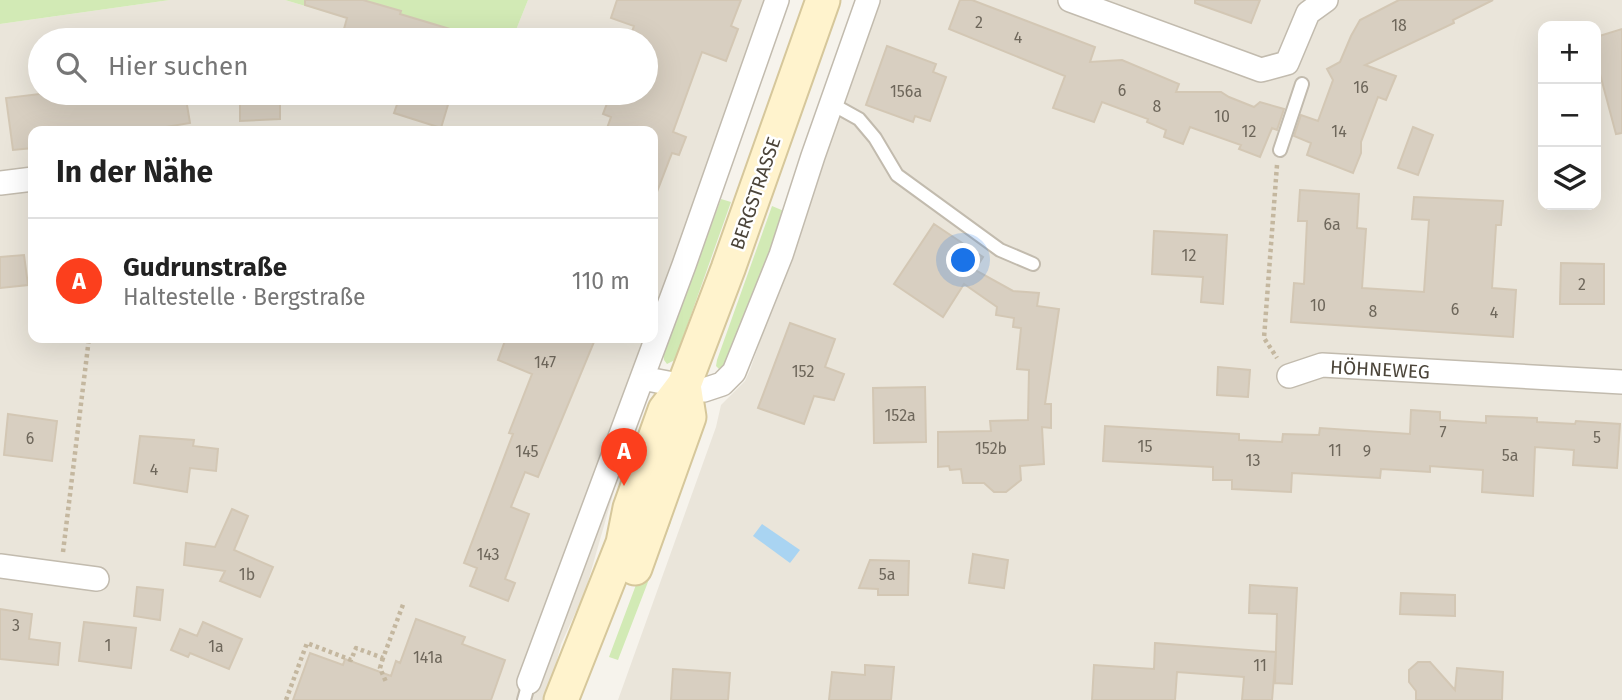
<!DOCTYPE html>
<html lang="de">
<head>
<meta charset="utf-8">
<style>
	:root { --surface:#fff; --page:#f6f6f6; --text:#222; --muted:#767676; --line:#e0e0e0; --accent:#fc3f1d }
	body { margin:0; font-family:"Fira Sans",sans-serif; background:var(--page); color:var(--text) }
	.controls { position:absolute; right:21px; top:21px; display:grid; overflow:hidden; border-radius:14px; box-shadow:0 7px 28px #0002 }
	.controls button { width:63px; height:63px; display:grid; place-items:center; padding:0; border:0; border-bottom:2px solid var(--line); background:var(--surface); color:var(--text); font:35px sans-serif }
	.you { position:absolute; left:964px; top:261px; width:24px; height:24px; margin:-18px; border:5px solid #fff; border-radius:50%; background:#1a73e8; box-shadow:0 0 0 10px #1a73e833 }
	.badge { display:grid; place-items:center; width:46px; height:46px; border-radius:50%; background:var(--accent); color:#fff; font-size:23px; font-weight:700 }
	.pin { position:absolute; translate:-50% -58px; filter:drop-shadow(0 2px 4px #0008) }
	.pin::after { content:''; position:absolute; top:37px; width:24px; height:21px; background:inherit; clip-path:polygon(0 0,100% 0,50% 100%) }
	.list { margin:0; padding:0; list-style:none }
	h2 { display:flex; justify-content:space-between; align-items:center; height:91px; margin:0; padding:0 28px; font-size:30px }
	h2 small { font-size:23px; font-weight:400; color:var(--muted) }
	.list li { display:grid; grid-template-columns:46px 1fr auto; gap:21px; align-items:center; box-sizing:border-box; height:126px; padding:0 28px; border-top:2px solid var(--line) }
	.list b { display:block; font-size:26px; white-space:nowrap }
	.list p { margin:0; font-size:23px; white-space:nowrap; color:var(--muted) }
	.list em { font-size:23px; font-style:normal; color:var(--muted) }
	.icon { flex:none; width:38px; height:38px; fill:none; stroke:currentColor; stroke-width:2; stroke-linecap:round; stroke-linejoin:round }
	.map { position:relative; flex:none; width:1622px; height:700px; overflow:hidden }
	.search { position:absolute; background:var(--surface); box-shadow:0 7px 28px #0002; left:28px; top:28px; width:630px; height:77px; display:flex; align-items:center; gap:18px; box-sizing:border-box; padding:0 24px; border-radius:38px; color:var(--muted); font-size:26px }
	.panel { position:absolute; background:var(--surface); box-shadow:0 7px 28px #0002; left:28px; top:126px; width:630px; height:217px; border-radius:14px }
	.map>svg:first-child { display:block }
	.residential { fill:#eae5da; fill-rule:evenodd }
	.green { fill:#d2eab5 }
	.water { fill:#a9d4f2 }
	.building { fill:#d8cfc1; stroke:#d3c7b4; stroke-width:2 }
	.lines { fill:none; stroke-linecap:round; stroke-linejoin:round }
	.lane-casing { stroke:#c2bbae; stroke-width:16 }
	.street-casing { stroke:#c2bbae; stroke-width:26 }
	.secondary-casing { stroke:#d6c79b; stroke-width:37 }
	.path { stroke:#c4b79f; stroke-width:4.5; stroke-dasharray:3.5 3.5; stroke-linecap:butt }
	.lane { stroke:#fff; stroke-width:12 }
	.street { stroke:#fff; stroke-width:23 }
	.secondary { stroke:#fff3cd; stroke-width:33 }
	.labels { text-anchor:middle; stroke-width:5; stroke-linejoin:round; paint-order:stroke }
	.number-label { font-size:16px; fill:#6e675b }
	.street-label { font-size:19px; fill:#4b4439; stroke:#fff }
</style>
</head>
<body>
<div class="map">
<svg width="1622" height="700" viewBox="0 0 1622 700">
	<rect width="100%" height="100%" fill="#f6f3ec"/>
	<path class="residential" d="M170 0H285L420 40H40V93H646V40H512L528 0H790L643 406 616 484 585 592 561 644 547 700H0V24ZM33 131H653V338H33Z
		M879 0H1622V700H618L716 427 721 405 745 381 750 370ZM1543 26H1596V205H1543Z"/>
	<path class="green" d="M0 0H170L0 24Z
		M285 0H528L512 40H420Z
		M721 199 731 202 675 360 667 364 664 360 663 354Z
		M772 206 784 211 729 365 720 370 716 366 717 360Z
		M661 518 671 522 618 660 609 657Z"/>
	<path class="water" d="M762 524 800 550 790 563 753 536Z"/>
	<path class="building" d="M305 0H363L401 11 400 14 470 35 469 40H341L347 18 305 5Z
		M617 0H741L731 26 738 29 726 61 702 52 673 132 686 137 679 155 672 153 655 197H653V131H606L611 117 603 114 611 93H646V40H629L634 26 611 18Z
		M960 0H972L1095 47 1090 62 1122 60 1179 84 1176 92H1221L1229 97 1254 107 1260 102 1284 109 1277 130 1272 128 1260 157 1239 149 1241 145 1190 127 1183 144 1164 137 1166 130 1147 122 1148 119 1102 102 1094 122 1053 108 1065 76 949 29Z
		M1195 0H1260L1251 23 1195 3Z
		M1399 0H1493L1453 20 1454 23 1365 65 1396 76 1386 100 1378 97 1361 142V153L1353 173 1307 155 1311 143 1294 136 1301 115 1318 121 1333 80 1327 69 1340 62 1351 36 1360 20Z
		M1622 29V133L1616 134 1600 74 1596 75V37Z
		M887 46 936 64 933 72 946 77 930 121 915 116 913 122 866 105Z
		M48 93H54L55 99 96 93H130V97L155 93H185L190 123 142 131H33V148L13 150 6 98Z
		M240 93H280V119L240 121Z
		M401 93H434L450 98 441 128 394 113Z
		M1413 127 1433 135 1418 175 1398 168Z
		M1300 190 1359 194 1357 228 1366 229 1362 288 1424 292 1429 220 1412 219 1414 197 1503 201 1501 225H1496L1492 288 1516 290 1513 337 1291 322 1294 283 1304 284 1307 221H1298Z
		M934 224 983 257 975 270 1013 291 1039 293 1037 306 1059 309 1045 404H1051V428L1042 427 1044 464 1020 466 1021 480 1006 492H994L984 483H963L961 469 950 470 949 466 938 467V432L991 431 990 421 1028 420 1029 370 1017 369 1021 328 1013 327 1014 318 996 315 997 307 964 284 943 317 894 284Z
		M1154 231 1227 235 1223 304 1201 302 1203 277 1152 274Z
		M24 255 28 285 0 288V257Z
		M1561 263 1604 264V304H1560Z
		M790 323 835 339 825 367 844 374 834 400 814 396 804 424 758 408Z
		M506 338H581L594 342 538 477 525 472 511 507 529 514 505 579 515 583 508 601 470 586 477 568 464 563 513 434 509 433 532 374 498 360Z
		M1218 367 1250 370 1248 397 1217 395Z
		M925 387 926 442 874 443 873 388Z
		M1411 410 1440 412V420L1486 423V416L1537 418V422L1575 424 1576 421 1620 424 1617 468 1573 465 1574 450 1535 447 1533 496 1482 492 1483 470 1430 466V472L1381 469 1380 478 1292 473 1291 492 1232 489V480H1213V467L1103 461 1105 426 1239 434V440L1282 442 1283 434 1319 435 1320 428 1410 434Z
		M8 414 57 421 52 461 4 455Z
		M140 436 194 440 193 446 218 449 216 471 190 468 187 492 134 483Z
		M232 509 248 516 234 550 273 567 260 597 220 581 225 571 184 565 186 543 215 547Z
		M973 554 1008 560 1004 588 969 583Z
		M870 560 909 561 908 595H878V589L859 588Z
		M1250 585 1297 588 1292 684 1275 683 1277 614 1249 613Z
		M137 587 163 590 160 620 134 616Z
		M1401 593 1455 595V616L1400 614Z
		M0 609 32 614 29 639 60 643 58 665 0 659Z
		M416 619 465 637 462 644 505 660 491 700H293L310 653 343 665 345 659 391 676 396 661 400 663Z
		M84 622 136 628 131 668 79 661Z
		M203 622 242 639 229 669 190 653 188 657 171 650 180 629 197 636Z
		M1155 643 1276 652 1272 700H1242L1244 677 1177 672 1175 700H1092L1094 665 1154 669Z
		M1418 662H1430L1455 690 1457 668 1503 672 1502 700H1416V691L1409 682V670Z
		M865 665 894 667 891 700H829L832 672 865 675Z
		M673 669 730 673 728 700H671Z"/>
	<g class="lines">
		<defs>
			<path id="lane" d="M832 104 859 119 875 138 897 175 1000 250 1033 264
				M1280 150 1302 84
				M524 700 529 682"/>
			<path id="street" d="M1070 0 1261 70 1287 63 1308 13 1326 0
				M0 183 33 179
				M1289 376 1322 365 1622 382
				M642 378 704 390 722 384 734 372 781 255 813 156 868 0
				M0 566 97 579
				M529 682 684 265 777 0"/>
			<path id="secondary" d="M635 568 689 417 684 385
				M561 700 623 543 630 508 665 410 684 385 728 269 823 0"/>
		</defs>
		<use href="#lane" class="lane-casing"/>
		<use href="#street" class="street-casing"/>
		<use href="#secondary" class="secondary-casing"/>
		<path class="path" d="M1277 165 1264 338 1277 358
			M63 552 89 338
			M383 658 380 668 386 682
			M286 700 307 643 351 660 356 648 383 658 404 602"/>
		<use href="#lane" class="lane"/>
		<use href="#street" class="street"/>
		<use href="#secondary" class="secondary"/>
	</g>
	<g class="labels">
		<g class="number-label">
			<text x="979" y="28">2</text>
			<text x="1399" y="31">18</text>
			<text x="1018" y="43">4</text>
			<text x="1361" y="93">16</text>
			<text x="1122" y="96">6</text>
			<text x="906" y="97">156a</text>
			<text x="1157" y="112">8</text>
			<text x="1222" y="122">10</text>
			<text x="1249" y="137">12</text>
			<text x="1339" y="137">14</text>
			<text x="1332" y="230">6a</text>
			<text x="1189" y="261">12</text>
			<text x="1582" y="290">2</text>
			<text x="1318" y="311">10</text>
			<text x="1455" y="315">6</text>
			<text x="1373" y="317">8</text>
			<text x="1494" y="318">4</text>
			<text x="545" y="368">147</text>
			<text x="803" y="377">152</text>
			<text x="900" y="421">152a</text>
			<text x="1443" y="438">7</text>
			<text x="1597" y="443">5</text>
			<text x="30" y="444">6</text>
			<text x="1145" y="452">15</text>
			<text x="991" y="454">152b</text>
			<text x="1335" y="456">11</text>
			<text x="527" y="457">145</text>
			<text x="1367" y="457">9</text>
			<text x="1510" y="461">5a</text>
			<text x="1253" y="466">13</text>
			<text x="154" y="475">4</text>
			<text x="488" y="560">143</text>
			<text x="247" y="580">1b</text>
			<text x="887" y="580">5a</text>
			<text x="16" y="631">3</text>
			<text x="108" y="651">1</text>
			<text x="216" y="652">1a</text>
			<text x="428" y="663">141a</text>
			<text x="1260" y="671">11</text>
		</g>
		<g class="street-label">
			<text transform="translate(755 193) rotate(-71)" y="7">BERGSTRASSE</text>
			<text transform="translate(1380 369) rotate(3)" y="7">HÖHNEWEG</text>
		</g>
	</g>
</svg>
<div class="controls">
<button>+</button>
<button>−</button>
<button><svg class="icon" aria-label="layers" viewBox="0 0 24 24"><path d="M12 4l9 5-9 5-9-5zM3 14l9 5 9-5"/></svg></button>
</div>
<div class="you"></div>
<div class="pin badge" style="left:624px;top:486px">A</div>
<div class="search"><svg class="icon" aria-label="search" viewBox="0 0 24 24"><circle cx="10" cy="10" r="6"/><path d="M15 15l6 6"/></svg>Hier suchen</div>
<section class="panel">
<h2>In der Nähe<small></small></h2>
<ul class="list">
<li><span class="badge">A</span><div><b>Gudrunstraße</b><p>Haltestelle · Bergstraße</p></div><em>110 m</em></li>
</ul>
</section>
</div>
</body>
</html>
